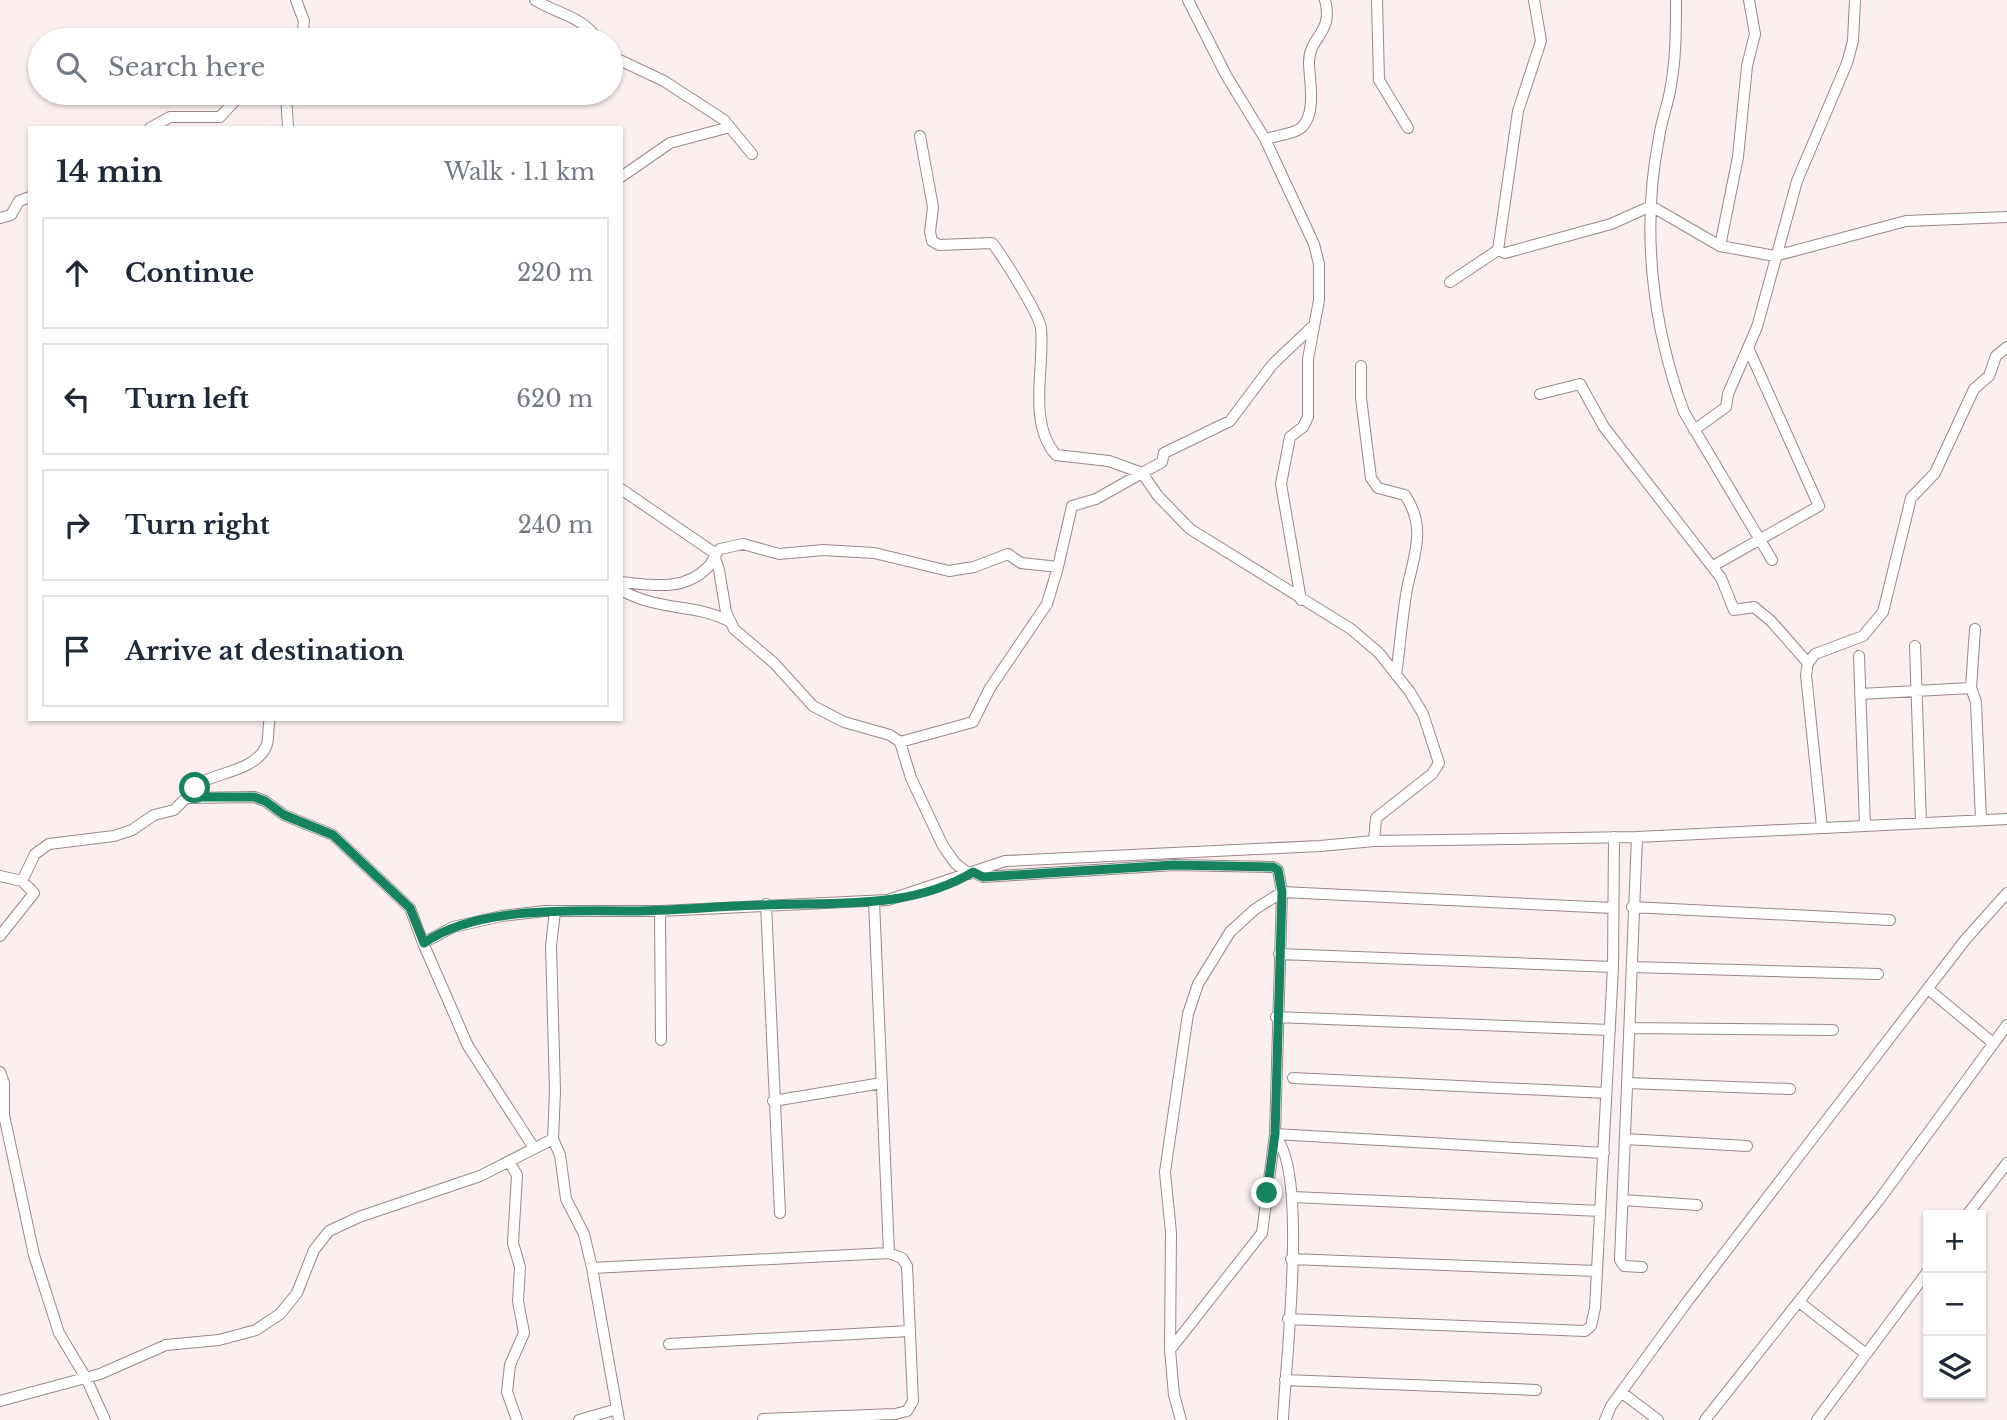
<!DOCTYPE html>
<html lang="en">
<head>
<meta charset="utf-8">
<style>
	:root { --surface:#fff; --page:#f2f2f3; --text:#1f2937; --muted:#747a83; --line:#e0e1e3 }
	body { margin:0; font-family:"Libre Baskerville",serif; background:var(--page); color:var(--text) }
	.controls { position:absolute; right:21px; bottom:21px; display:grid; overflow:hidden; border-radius:0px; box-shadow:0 2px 5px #0004 }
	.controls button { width:63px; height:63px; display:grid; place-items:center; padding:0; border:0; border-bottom:2px solid var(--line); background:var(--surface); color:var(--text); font:35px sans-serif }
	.stop { position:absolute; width:21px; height:21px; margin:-16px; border:5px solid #158360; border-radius:50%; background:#fff }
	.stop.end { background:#158360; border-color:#fff; box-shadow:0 2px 7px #0008 }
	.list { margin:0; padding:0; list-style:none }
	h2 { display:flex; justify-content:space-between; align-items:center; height:91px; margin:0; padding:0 28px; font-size:30px }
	h2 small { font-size:23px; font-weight:400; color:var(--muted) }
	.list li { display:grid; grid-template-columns:46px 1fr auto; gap:21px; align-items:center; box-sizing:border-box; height:112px; margin:0 14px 14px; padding:0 14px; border:2px solid var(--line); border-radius:0px }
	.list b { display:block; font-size:26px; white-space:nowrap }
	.list em { font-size:23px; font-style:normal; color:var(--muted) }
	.icon { flex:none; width:38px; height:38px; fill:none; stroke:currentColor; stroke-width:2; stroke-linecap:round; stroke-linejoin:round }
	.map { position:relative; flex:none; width:2007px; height:1420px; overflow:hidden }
	.search { position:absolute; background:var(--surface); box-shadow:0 2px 5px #0004; left:28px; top:28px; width:595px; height:77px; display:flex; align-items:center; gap:18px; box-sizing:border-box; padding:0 24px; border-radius:38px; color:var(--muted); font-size:26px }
	.panel { position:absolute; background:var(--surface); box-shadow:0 2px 5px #0004; left:28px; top:126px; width:595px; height:595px; border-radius:0px }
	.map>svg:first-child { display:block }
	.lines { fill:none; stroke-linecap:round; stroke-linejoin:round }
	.street-casing { stroke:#9c8788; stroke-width:12 }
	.street { stroke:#fff; stroke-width:10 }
	.route { stroke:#158360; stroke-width:9 }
</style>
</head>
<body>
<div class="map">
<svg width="2007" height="1420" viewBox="0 0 2007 1420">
	<rect width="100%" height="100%" fill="#fdefef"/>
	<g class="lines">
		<defs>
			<path id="street" d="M296 0 304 21 302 40
				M535 0C557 14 583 16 598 40
				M1188 0 1226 75 1265 139 1314 244 1319 264V300L1308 359V417L1303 427 1290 437 1281 484 1301 600
				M1377 0 1379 80 1408 128
				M1676 0C1676 31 1676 60 1670 91 1667 107 1661 122 1659 138 1641 229 1652 325 1684 412L1772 560
				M611 56 664 81 724 120 752 154
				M286 93 288 128
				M150 128 170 117H220L242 93
				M920 136 933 207 930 232 932 241 939 245 992 243C1002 255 1039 314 1041 328 1045 367 1027 422 1056 455L1109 461 1142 473 1162 462 1164 453 1230 421 1272 365 1314 325
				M1265 139C1275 136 1295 134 1302 127 1317 112 1309 79 1309 62 1309 36 1334 34 1325 0
				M621 177 670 143 730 127
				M0 218 11 215 19 201 30 197
				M1720 246 1738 157 1747 66 1755 34 1749 0
				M1498 250 1505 253 1611 224 1651 206 1720 246 1775 256 1906 221 2007 217
				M1450 282 1498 250 1518 111 1541 41 1534 0
				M1361 366V398L1371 478 1378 488 1405 495C1427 528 1414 555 1407 589 1402 617 1400 647 1396 675
				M1540 394 1580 384 1604 427 1721 578 1734 610 1754 607 1771 621 1808 663
				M1694 430 1726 407 1728 394 1757 327 1797 181 1847 63 1853 41 1855 0
				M621 489 713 552 719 570 726 612 734 629 774 663 813 706 844 722 890 735 900 742 911 778 943 846 955 863 969 874
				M1713 566 1819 506 1749 350
				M621 582C652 585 684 592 708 567 713 562 715 554 720 549L743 544 779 554 823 550 874 553 949 571 974 567 1008 554 1021 563 1058 567 1072 506 1096 499 1142 473 1158 496 1190 529 1351 629 1379 653 1410 692 1423 714 1439 763 1432 774 1376 818 1374 841
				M621 590C660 612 694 603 729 621
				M1975 629 1971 688 1976 702 1981 820
				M1915 646 1921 823
				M1859 656 1865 826
				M1860 694 1971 688
				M900 742 973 722 990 688 1047 604 1058 567
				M193 797 198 784C218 772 254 771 266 747 270 738 267 728 270 719
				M1822 828 1806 675 1808 663 1815 654 1863 636 1883 612 1911 498 1935 473 1974 389 1989 376 1996 356 2007 347
				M1637 837 1620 1260 1624 1266 1642 1267
				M973 872 983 877 1174 865 1273 867 1278 870 1282 892 1275 1134 1262 1233 1170 1350
				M0 876 22 881 35 854 49 844 114 836 132 830 154 815 174 810 186 798 254 797 265 801 284 815 333 835 410 908 423 943
				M874 901 889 1253
				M766 904 780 1213
				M1632 907 1890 920
				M660 911 661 1040
				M0 936 34 893 22 881
				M1279 954 1613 967
				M1632 967 1878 974
				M1928 989 1993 1043
				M1276 1017 1610 1030
				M1630 1028 1833 1030
				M0 1072 4 1083V1115L34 1255 59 1333 86 1378 105 1420
				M1293 1078 1606 1093
				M1627 1083 1790 1089
				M773 1101 882 1083
				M1275 1134 1604 1153
				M1275 1137C1309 1169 1285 1367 1283 1420
				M553 1139 560 1155 566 1199 584 1234 592 1268 619 1420
				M1625 1139 1747 1146
				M534 1148 468 1046 423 943 453 927 502 916 545 911H660L888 900 1005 861 1320 846 1374 841 1637 837 2007 819
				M510 1163 517 1175 513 1243 520 1267 518 1301 524 1333 510 1365 507 1392 517 1420
				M1293 1197 1600 1211
				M1623 1200 1697 1205
				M1967 1215 2007 1163
				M1291 1259 1597 1271
				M592 1268 889 1253 902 1258 907 1266 913 1401 907 1411 895 1414 763 1419
				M1799 1302 1866 1354
				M1288 1319 1585 1331 1591 1326 1595 1308 1613 967 1614 837
				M669 1344 909 1331
				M1285 1380 1536 1390
				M1621 1392 1658 1420
				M0 1401 100 1374 166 1345 219 1340 256 1330 280 1314 297 1293 314 1250 329 1231 359 1217 480 1176 553 1139 555 1091 551 946 555 911
				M579 1420 617 1409
				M1181 1420 1174 1395 1170 1350 1171 1233 1165 1172 1188 1014 1198 984 1230 932 1254 910 1282 892 1613 908
				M1605 1420 1611 1406 1687 1302 1965 940 2007 893
				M1705 1420 1879 1200 2007 1025
				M1817 1420 1928 1271"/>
		</defs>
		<use href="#street" class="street-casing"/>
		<use href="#street" class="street"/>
	</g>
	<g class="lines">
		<path class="route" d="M195 788 193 797H254L265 801 284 815 333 835 410 908 424 943C473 908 566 910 626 911 672 911 718 906 764 905 833 902 911 910 973 872L983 877 1174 865 1273 867 1278 870 1282 892 1275 1134 1267 1193"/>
	</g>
</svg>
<div class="controls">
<button>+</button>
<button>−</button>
<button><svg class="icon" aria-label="layers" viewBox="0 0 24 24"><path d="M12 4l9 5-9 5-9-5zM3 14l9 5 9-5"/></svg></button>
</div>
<div class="stop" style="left:195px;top:788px"></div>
<div class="stop end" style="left:1267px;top:1193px"></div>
<div class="search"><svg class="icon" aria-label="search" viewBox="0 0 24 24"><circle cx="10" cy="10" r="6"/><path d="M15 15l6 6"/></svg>Search here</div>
<section class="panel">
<h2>14 min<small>Walk · 1.1 km</small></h2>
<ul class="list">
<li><svg class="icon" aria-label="ahead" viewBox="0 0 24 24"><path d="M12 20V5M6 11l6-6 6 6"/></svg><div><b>Continue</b></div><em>220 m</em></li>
<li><svg class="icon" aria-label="left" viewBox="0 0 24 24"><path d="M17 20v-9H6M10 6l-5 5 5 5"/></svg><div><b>Turn left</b></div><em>620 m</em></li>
<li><svg class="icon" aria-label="right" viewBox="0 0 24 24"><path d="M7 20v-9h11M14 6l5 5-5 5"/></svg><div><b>Turn right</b></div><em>240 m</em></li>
<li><svg class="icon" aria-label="arrive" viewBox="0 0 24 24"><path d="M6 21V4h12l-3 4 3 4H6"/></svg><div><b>Arrive at destination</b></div></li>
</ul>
</section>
</div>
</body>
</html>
